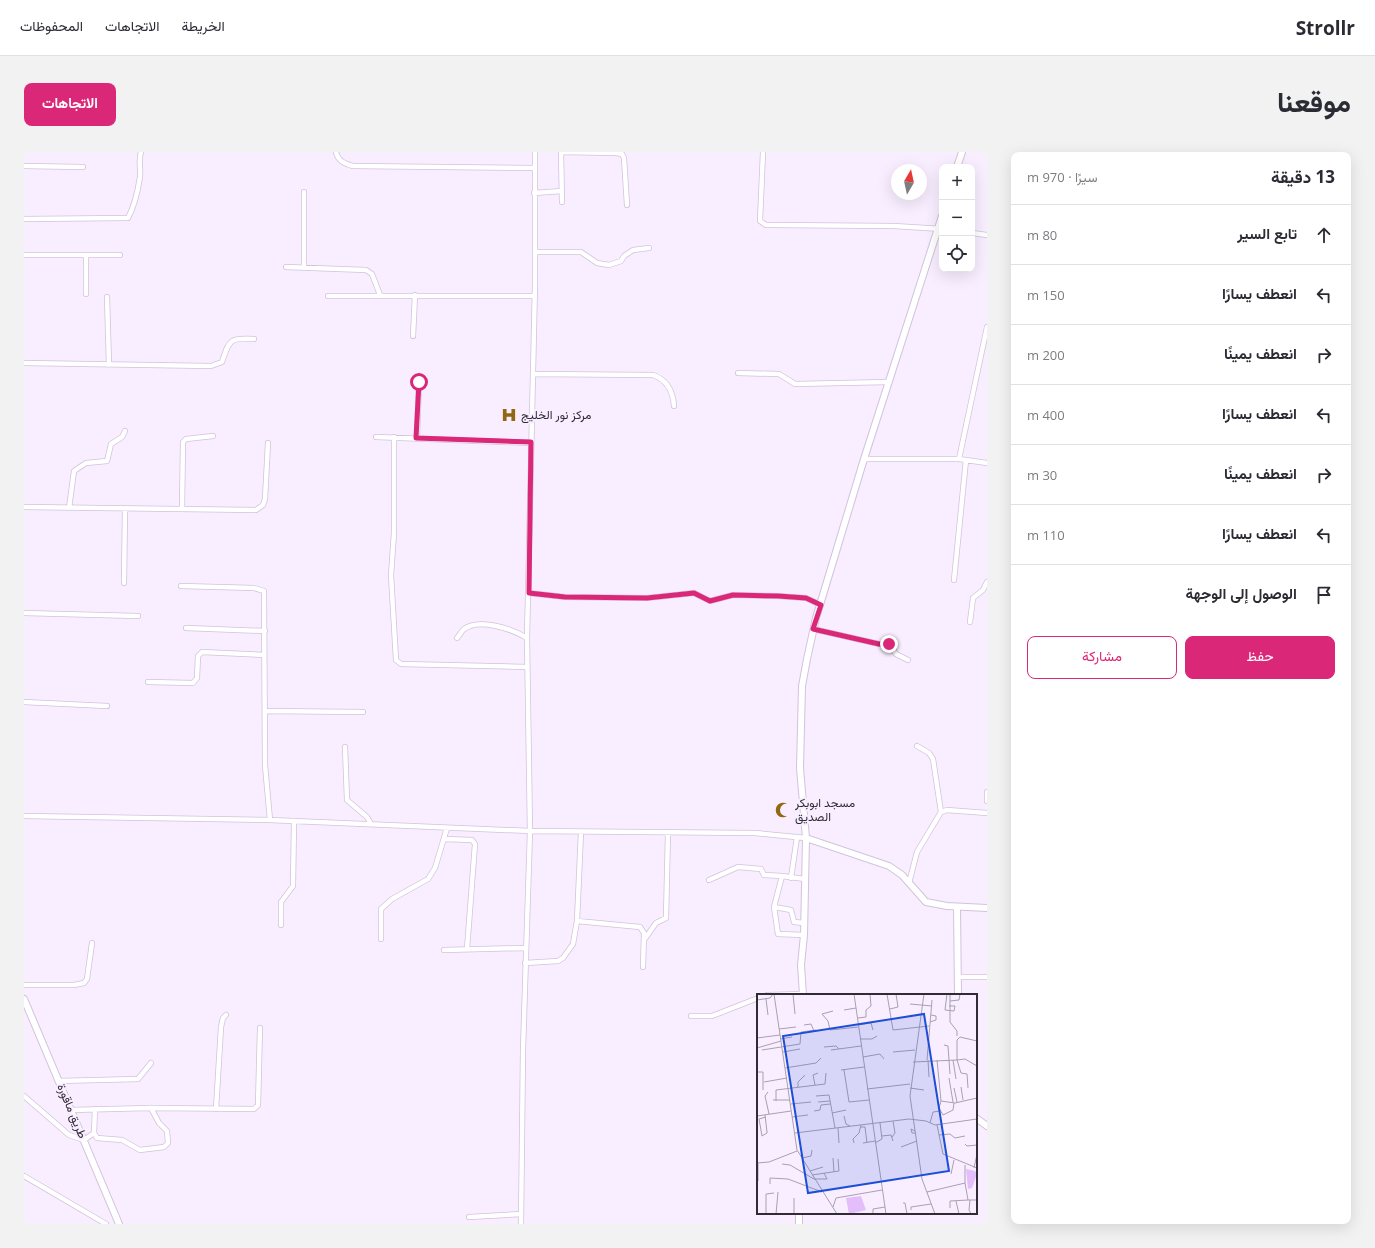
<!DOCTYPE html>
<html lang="ar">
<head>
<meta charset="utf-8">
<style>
	:root { --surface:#fff; --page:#f2f2f3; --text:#2b2b33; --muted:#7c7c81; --line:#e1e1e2; --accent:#db2777 }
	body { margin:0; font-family:"Open Sans",Vazirmatn,sans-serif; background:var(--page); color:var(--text); direction:rtl }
	.controls { position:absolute; right:12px; top:12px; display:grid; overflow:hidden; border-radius:8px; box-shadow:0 4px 16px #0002 }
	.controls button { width:36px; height:36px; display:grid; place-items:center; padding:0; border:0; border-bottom:1px solid var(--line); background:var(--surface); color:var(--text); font:20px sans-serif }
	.compass { position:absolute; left:867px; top:12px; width:36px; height:36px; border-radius:50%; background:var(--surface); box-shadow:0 4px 16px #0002; rotate:9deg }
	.stop { position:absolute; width:12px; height:12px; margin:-9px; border:3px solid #db2777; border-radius:50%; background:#fff }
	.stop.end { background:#db2777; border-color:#fff; box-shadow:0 1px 4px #0008 }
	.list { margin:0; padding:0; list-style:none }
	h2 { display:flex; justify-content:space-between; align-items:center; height:52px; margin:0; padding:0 16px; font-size:17px }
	h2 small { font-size:13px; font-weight:400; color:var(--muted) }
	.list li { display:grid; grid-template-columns:26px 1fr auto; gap:12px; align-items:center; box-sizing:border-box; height:60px; padding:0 16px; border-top:1px solid var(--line) }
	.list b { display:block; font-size:15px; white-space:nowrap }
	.list em { font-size:13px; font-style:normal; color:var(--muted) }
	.actions { display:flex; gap:8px; padding:12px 16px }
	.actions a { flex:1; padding:9px 0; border:1px solid var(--accent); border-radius:8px; text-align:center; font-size:14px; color:var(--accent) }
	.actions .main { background:var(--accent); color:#fff }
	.icon { flex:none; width:22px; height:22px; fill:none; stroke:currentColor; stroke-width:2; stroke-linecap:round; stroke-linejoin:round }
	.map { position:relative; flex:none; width:963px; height:1072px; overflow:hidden; direction:ltr; border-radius:8px }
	header { display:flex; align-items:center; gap:24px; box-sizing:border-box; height:56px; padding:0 20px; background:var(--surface); border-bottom:1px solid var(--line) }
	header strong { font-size:19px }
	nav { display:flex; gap:22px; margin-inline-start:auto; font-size:14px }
	.intro { display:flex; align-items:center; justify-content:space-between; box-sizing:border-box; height:96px; padding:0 24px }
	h1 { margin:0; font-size:28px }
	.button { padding:10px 18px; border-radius:8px; background:var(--accent); color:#fff; font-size:14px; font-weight:700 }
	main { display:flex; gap:24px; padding:0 24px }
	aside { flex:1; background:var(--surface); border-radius:8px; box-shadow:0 4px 16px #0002 }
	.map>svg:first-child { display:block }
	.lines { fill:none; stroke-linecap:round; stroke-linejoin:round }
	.street-casing { stroke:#d3c2dd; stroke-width:6 }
	.secondary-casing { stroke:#d3c2dd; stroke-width:8 }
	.street { stroke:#fff; stroke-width:4.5 }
	.secondary { stroke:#fff; stroke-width:6 }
	.route { stroke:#db2777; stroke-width:5 }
	.labels { text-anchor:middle; stroke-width:4; stroke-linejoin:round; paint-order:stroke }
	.poi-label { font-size:12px; fill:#312b35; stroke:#f8eeff; text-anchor:start }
	.street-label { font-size:12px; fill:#312b35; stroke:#f8eeff }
	.inset-road { fill:none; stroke:#a8a0ae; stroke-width:1 }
	.view { fill:#1d4ed8; fill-opacity:0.15; stroke:#1d4ed8; stroke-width:2 }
	.inset-edge { fill:none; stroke:#312b35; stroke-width:2 }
</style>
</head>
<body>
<header>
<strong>Strollr</strong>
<nav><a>الخريطة</a><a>الاتجاهات</a><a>المحفوظات</a></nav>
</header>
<div class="intro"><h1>موقعنا</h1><a class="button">الاتجاهات</a></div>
<main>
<aside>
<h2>13 دقيقة<small>سيرًا · 970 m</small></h2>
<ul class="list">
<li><svg class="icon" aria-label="ahead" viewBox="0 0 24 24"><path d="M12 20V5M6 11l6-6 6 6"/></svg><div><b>تابع السير</b></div><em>80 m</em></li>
<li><svg class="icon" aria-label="left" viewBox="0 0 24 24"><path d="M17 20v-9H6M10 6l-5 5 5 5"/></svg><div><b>انعطف يسارًا</b></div><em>150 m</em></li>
<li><svg class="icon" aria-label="right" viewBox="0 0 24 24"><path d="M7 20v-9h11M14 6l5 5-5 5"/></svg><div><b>انعطف يمينًا</b></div><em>200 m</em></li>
<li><svg class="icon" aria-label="left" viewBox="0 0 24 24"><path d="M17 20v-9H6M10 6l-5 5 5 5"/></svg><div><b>انعطف يسارًا</b></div><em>400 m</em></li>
<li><svg class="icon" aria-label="right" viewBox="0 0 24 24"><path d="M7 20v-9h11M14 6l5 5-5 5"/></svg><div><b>انعطف يمينًا</b></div><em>30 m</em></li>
<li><svg class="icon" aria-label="left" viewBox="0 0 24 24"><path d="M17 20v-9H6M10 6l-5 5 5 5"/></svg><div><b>انعطف يسارًا</b></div><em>110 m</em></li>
<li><svg class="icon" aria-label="arrive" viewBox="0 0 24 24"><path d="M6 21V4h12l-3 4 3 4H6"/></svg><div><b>الوصول إلى الوجهة</b></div></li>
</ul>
<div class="actions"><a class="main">حفظ</a><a>مشاركة</a></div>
</aside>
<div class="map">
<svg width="963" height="1072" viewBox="0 0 963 1072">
	<rect width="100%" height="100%" fill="#f8eeff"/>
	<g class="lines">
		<defs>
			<path id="street" d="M312 0C314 9 321 12 329 14L510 16
				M537 0 538 50
				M539 0 592 1 598 2 600 6 603 53
				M739 0 736 69 742 73H749L870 74 918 77
				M0 14 59 15
				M510 41 538 39
				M0 67 104 66C110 55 114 38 116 25 117 16 114 9 117 0
				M948 81 963 83
				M511 100H557L573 111 585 113 597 109 600 104 609 98 625 96
				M0 103H96
				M262 115 342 118 348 122 356 143
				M280 115V40
				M62 142V103
				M304 144H511
				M83 145 85 213
				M389 184 391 143
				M0 211 187 214 198 210C205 189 205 185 230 187
				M714 221 755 222 771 232 865 230
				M509 222 629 223C644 228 649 240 650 254
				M352 285 507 291
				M370 285V381L367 423 372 508 377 512 503 515
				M393 286 395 230
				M840 307H935L963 311
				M935 307 963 175
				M0 355 232 358 239 353 241 347 244 291
				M45 356 50 319 62 311 83 309 87 292 98 285 101 279
				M158 356 159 290 162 287 189 284
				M930 428 942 308
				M100 431 101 357
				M157 434 230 436 240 439 241 613 246 668
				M505 441 541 445 623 446 670 441 686 449 709 443 754 444 782 446 797 453
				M0 461 114 464
				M946 470 949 446 959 438 963 430
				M162 476 241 479
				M789 477 855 492H865L872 502 884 508
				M433 486C435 484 437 480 439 478 454 465 488 477 503 486
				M124 530 169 531 173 526 174 504 178 500 240 503
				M0 550 83 554
				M241 559 339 560
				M893 594 905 601 909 607 917 660
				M321 595 323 648 343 665 347 672
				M963 640V649
				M0 664 246 668 506 679 731 681 782 686
				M421 687 448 688 451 692 443 797
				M767 726 773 685
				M685 728 714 715 737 717 740 723 758 724
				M885 731 893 700 917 660 923 658 963 661
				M750 755 758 724 781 727
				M553 769 616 775 620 781 619 815
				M780 771 770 770 767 758 750 755 754 782 780 783
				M257 773V750L269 734 270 669
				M357 787V757L368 747 404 727 411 716 423 676
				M620 788 632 771 642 766 644 680
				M420 798 501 796
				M501 811 534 809 539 806 549 792 553 769 557 680
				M934 825H963
				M0 833H50L60 831 63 827 68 791
				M743 843 779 842
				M667 864H688L734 846
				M34 929 114 927 127 911
				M0 944 45 983 60 988 70 981 73 986 98 988 116 998 140 995 144 991 143 979 135 971 127 956
				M192 957 197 875 199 866 202 863
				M47 958 127 956 230 957 234 953 236 876
				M70 981 71 957
				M0 1024 82 1072
				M445 1065 497 1062
				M497 1072 499 898 506 679 503 486 511 132V0"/>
			<path id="secondary" d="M933 15 938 0
				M782 686 865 714 878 723 902 750 923 754 963 756
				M933 755 934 843
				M779 843 777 813 780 783 782 686 776 616 778 534 783 507 792 466 840 307 918 64
				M0 847 95 1072
				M952 966 963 974
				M775 1072V1061"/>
		</defs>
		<use href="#street" class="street-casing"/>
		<use href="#secondary" class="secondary-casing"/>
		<use href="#street" class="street"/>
		<use href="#secondary" class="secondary"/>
	</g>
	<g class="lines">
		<path class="route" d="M395 230 392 286 507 290 505 441 541 445 623 446 670 441 686 449 709 443 754 444 782 446 797 453 789 477 855 492H865"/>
	</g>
	<defs>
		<symbol id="hospital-bare" viewBox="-9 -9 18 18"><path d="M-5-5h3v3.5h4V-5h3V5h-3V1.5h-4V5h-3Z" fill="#91670f" stroke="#f8eeff" stroke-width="2.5" paint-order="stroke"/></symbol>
		<symbol id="mosque-bare" viewBox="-9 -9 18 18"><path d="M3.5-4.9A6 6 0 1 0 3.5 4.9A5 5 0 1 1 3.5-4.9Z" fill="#91670f" stroke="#f8eeff" stroke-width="2.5" paint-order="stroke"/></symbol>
	</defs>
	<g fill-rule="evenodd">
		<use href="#hospital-bare" x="474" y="252" width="22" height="22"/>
		<use href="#mosque-bare" x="748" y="647" width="22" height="22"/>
	</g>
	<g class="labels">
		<g class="poi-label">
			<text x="497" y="267">مركز نور الخليج</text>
			<text x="771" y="655">مسجد ابوبكر<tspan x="771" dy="14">الصديق</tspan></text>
		</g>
		<g class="street-label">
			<text transform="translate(48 959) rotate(67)" y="4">طريق ماقورة</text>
		</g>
	</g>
	<g transform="translate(733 842)">
		<rect width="220" height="220" fill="#f8eeff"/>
		<path d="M209 175 218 177 220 180 215 194 211 195ZM104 202 109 216 92 220 89 204Z" fill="#e4bdfb"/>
		<path class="inset-road" d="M17 0 40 156 80 220M36 0 38 20M97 0 129 220M130 0 136 36 172 32M167 0 153 102 165 185 178 220M190 0 188 16 197 17 198 12H192M193 0V28L200 37V42M9 5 11 21M0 6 13 4 16 0M193 7 202 6 203 0M153 10 175 12M133 15 141 13 139 0M87 16 99 14M76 17 65 20 71 27 73 36 101 33M101 24 109 23V16L114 12 113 0M173 28 179 26V22L174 21M47 31 54 30 57 37M101 31 114 29 116 36M22 35 39 33M0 44 23 41M23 45 35 43M103 45H115L120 42M187 51 191 52 193 80M67 53 79 52 82 55M0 54 24 47M5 56 43 50 44 38 59 36M74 56 104 52M26 58 43 55M136 58 158 56M106 63 123 60 127 65M170 66 175 6M171 66 172 83M180 66 184 107 198 109 220 104M196 66 199 85M200 66 208 65 220 72M156 68 200 66M28 74 59 69 64 64M84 76 107 73M87 76 92 108 112 106M0 78H6V96M192 84 196 108M7 88 30 84M58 91 56 81 61 79M41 93V88L48 81M204 93 206 106M153 94 167 96M197 94 200 108M211 94 210 80 204 79 200 66V46L203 43 220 47M110 95 153 90M11 98 8 102 12 120M59 102 72 101 78 134M16 106H33M19 107V96L68 90 69 79M184 107 182 114 186 121 196 116 197 109M61 108 73 107M34 110 54 108M57 117 63 116 64 111 73 110M75 119 89 116M8 121 10 138V139L5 142 2 125 9 123M0 122 34 117M87 122 89 130 93 132M35 123 51 121M173 129 176 118 183 117M180 131 186 160 220 174M104 133H108L110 149M81 134 82 149M158 137 154 135 155 139H159M38 139 152 125 169 127 178 131 220 125M182 141 193 140 198 144 208 142M125 142 134 141 136 147M135 143 138 139 136 127M97 149 96 145 102 139 104 131M106 149 118 147M118 149 125 145 123 129M208 150 210 152 220 151M144 153 160 147M45 164 54 162 55 156M76 164 77 178M0 169 12 168 40 157M1 169V187M25 170 33 171 57 185H70L67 179M217 174 220 160M53 177 66 173M194 180 197 166M55 181 82 177 81 165M208 189 211 206H220M13 190V184L31 185 65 198M170 198 208 189V171M213 206 212 216 214 220M199 207 202 220M146 209H148L150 220M76 213 79 204 125 196M193 214V207L211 206M154 216V213L174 210M9 220V200L17 199M19 220 21 198M37 220V204M116 220V215L128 213"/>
		<path class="view" d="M167 20 192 177 51 199 26 42Z"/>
		<rect width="220" height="220" class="inset-edge"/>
	</g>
</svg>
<div class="controls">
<button>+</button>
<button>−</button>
<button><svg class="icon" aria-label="locate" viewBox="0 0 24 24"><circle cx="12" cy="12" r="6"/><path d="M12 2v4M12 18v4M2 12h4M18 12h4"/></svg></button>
</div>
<svg class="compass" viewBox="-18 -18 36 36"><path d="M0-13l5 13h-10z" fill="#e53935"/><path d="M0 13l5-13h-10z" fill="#7c7c81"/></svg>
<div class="stop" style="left:395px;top:230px"></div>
<div class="stop end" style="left:865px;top:492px"></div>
</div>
</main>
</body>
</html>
